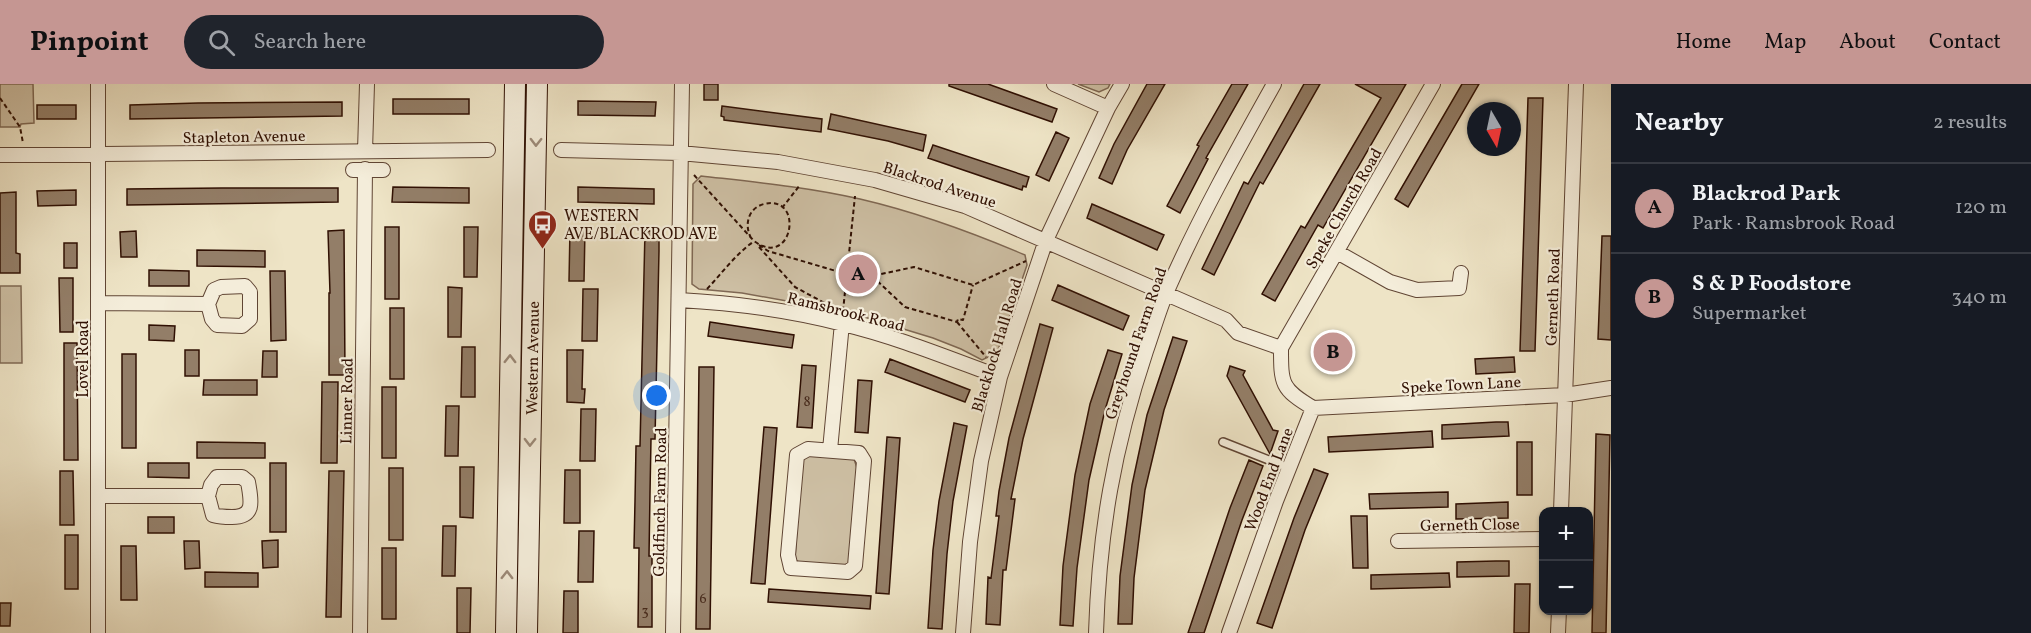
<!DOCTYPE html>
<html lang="en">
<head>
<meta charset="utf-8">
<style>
	:root { --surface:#171b24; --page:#20242c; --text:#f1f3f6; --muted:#9ea1a6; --line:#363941; --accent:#c59692 }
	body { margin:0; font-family:Vollkorn,serif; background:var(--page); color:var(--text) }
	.controls { position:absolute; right:18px; bottom:18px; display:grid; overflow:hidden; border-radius:12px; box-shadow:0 2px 4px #0004 }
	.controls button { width:54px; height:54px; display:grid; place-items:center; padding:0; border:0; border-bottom:2px solid var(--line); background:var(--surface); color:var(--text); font:30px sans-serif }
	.compass { position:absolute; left:1467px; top:18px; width:54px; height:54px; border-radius:50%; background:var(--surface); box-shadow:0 2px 4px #0004; rotate:171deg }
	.you { position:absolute; left:657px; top:312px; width:21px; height:21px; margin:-15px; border:4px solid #fff; border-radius:50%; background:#1a73e8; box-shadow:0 0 0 9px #1a73e833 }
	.badge { display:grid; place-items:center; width:39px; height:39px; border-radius:50%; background:var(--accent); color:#111; font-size:20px; font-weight:700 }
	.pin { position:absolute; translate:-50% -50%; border:3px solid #fff; box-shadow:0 2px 6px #0006 }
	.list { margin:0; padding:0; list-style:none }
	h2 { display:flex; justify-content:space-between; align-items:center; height:78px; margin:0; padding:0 24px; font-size:26px }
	h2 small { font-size:20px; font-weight:400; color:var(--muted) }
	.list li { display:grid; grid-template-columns:39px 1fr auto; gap:18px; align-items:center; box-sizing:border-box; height:90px; padding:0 24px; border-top:2px solid var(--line) }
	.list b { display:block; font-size:22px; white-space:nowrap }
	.list p { margin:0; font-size:20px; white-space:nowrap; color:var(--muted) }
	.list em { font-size:20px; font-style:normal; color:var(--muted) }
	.icon { flex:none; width:33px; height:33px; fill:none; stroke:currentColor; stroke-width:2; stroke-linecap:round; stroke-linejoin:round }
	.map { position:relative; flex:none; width:1611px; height:549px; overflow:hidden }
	header { display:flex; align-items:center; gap:36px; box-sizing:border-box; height:84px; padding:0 30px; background:var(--accent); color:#111 }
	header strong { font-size:28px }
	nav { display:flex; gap:33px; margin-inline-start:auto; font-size:21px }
	.search { width:420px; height:54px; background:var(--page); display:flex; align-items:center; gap:15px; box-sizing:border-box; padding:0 21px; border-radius:33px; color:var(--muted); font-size:22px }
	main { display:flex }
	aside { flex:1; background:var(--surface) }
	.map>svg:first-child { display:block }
	.green { fill:#cec0a5; stroke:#7f6854; stroke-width:1.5 }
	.building { fill:#937e68; stroke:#301003; stroke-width:1.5 }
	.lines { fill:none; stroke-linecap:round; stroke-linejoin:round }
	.lane-casing { stroke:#604534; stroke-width:10 }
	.street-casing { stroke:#604534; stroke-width:16 }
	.secondary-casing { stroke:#301003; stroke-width:22 }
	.path { stroke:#301003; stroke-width:2; stroke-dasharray:4.5 3; stroke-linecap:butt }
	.lane { stroke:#f4edda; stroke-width:7 }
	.street { stroke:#f4edda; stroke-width:14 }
	.secondary { stroke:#f4edda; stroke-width:20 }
	.oneway { stroke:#9c8a79 }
	.labels { text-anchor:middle; stroke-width:4.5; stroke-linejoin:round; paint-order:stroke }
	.number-label { font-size:14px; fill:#492c1c }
	.street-label { font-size:16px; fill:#301003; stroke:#f4edda }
	.poi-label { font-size:16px; fill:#301003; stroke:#f4edda; text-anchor:start }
</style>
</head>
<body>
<header>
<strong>Pinpoint</strong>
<div class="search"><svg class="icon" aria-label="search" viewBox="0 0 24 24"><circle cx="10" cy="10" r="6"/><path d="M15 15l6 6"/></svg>Search here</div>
<nav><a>Home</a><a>Map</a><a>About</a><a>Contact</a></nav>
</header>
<main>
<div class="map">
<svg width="1611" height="549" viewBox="0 0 1611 549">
	<rect width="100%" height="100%" fill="#eee4c6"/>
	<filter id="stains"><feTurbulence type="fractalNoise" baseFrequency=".00333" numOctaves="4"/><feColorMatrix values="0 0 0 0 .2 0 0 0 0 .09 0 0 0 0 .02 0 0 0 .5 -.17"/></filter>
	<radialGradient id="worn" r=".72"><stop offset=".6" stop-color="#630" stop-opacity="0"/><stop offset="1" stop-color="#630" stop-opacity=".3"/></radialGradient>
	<path class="green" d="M0 0H33L34 39 21 40 20 43H0Z
		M523 0H531L530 62 521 61Z
		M1078 0H1110L1108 4 1099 8Z
		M521 71H530L518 544H511Z
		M701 92C754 98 808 103 860 115 916 128 971 148 1025 171L1027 181 997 269 982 276 961 265 933 254 848 228 742 209 699 205 692 200 693 100Z
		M0 202H21L22 279H0Z
		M813 370 854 375 857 384 851 476 846 482 801 480 795 475 801 380 805 373Z"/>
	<path class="building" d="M704 0H718V16H704Z
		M949 0H988L1057 25 1052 38 949 2Z
		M1147 0H1165L1127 66 1112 100 1099 94 1114 60Z
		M1232 0H1248L1206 74 1208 75 1180 129 1167 122 1199 62 1197 61Z
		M1304 0H1320L1263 100 1260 98 1214 191 1202 185 1244 98 1248 100Z
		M1355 0H1406L1323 144 1318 141 1275 217 1262 210 1301 142 1305 144 1381 14Z
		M1462 0H1479L1408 123 1395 115Z
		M1528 14H1543L1535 267H1520Z
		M393 15H469V30H393Z
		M578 17 656 18 655 32 578 31Z
		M342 18V32L130 35V21L198 19Z
		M37 21H76V35H37Z
		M722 22 822 35 821 48 724 36V33L721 32Z
		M831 30 926 51 923 67 888 57 828 45Z
		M1056 48 1069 54 1049 97 1036 91Z
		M933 61 1029 93 1026 103 1023 102 1022 106 928 74Z
		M393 103 469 104V119L392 118Z
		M578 103 654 105V120L578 118Z
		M222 104H338V118L127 121V105Z
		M76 106V121L38 122 37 107Z
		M16 108V169L20 170V189H0V109Z
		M1092 120 1164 151 1157 166 1087 134Z
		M385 143H399V215H385Z
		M464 143H478L477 193H464Z
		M570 145H585L584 197H569Z
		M344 146 345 291H329V209H330L328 147Z
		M136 147 137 173H121L120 148Z
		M645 147H659V167L655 355H651L650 409 649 472H652V543H638L639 464H634L635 417 636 362H640Z
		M1602 152H1611V256L1598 255Z
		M64 159H77V184H64Z
		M197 166 265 167V183L197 182Z
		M149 186 189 187V202H149Z
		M270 187H285L286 256 271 257Z
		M59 194H73V248H60Z
		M1058 201 1129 232 1123 246 1052 216Z
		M448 203 462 204 461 253H448Z
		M583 205H598L597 257H582Z
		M390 224H404V295H390Z
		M710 238 794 251 792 264 708 252Z
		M1040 240 1053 244 1023 355 1011 415H1015L1006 486H1003L1000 541 986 540 988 493 991 494 999 432H996L999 407 1009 354Z
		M149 241 175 242 174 257 149 256Z
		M1173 253 1187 257 1164 326 1145 406 1134 494 1132 540H1118L1120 492 1132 401 1147 331Z
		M64 259H77L78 376H64Z
		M462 263H475V313H461Z
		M185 266H199V292H185Z
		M567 266H583L582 305H585L584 319 567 318Z
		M1108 266 1122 270 1105 326 1089 396 1077 484 1073 542 1060 541 1063 482 1075 391 1090 320Z
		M263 267H277V293H262Z
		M122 270H136V364H122Z
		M1514 273 1515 288 1476 290 1475 275Z
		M890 275 970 306 965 318 885 288Z
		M802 281 816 282 812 344 797 343Z
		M1230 282 1245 287 1243 291 1273 346 1278 347 1270 370 1227 292Z
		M699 283H714L710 545H696Z
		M204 296H257V311H203Z
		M858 296 872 297 868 349 855 348Z
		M322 298H338L337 379H321Z
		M382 303H396V374H382Z
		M446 322H459L458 372H445Z
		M581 325H596L595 377H580Z
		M1496 338H1508L1509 352 1442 355V341Z
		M954 339 967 342 953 417 947 470 942 545 928 544 933 466 939 417Z
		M764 343 777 344 765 500 751 499Z
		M1432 347 1433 363 1329 368 1328 353Z
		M1596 350 1610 351 1606 549H1592Z
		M887 353 900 354 889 510 876 509Z
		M197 358 265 359V374H197Z
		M1517 358H1532V411H1517Z
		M1249 376 1263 382 1242 436 1204 549H1188L1230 424Z
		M148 379H189V394L148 393Z
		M270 379H286V448H270Z
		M460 383H474L473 434 460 433Z
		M389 384H403V456H389Z
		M1314 385 1328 390 1305 446 1272 544 1257 539 1294 434Z
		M565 386H580V439H564Z
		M60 387H73L74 441H60Z
		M329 387H344L341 533H326Z
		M1448 408V423L1370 425 1369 410Z
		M1508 418V434L1456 435V420Z
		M1351 432H1367L1368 484H1353Z
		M148 433H174V449H148Z
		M443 442H456L455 492H442Z
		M579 447H594L593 498H578Z
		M65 451H78V505H65Z
		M278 456V483L263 484 262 457Z
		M184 457H199L200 484 185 485Z
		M121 462H136L137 516H121Z
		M382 464H396V535H382Z
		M1496 477H1509V492L1457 493V478Z
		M205 488 258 489V503H205Z
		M1449 489 1450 503 1371 505V491Z
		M1515 500H1530L1529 549H1514Z
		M457 504H471L470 549H457Z
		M769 505 871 512 870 525 768 518Z
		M564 507H578V549H563Z
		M0 519H11L10 542H0Z"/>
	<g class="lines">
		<defs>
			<path id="lane" d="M1223 358 1289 384"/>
			<path id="street" d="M1054 0 1108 24
				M561 66 680 69 778 78 875 96 965 122 1226 236 1238 249 1281 264
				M365 67 367 0
				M0 71 488 66
				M353 86H383
				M1337 168 1390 198 1417 206 1459 204 1461 189
				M679 216C735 219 789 226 843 240 897 253 948 274 1000 293
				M98 219 208 220 212 235 217 241 242 242 250 235V208L245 202 221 203 214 206 208 220
				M1313 324 1565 311 1611 304
				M808 365 859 369 864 377 855 482 848 488 791 484 788 471 797 371Z
				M830 366 842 239
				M99 412H208L211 401 217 393H242L248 398C251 416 256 433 232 433 226 433 220 433 213 431L208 412
				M1561 428 1576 0
				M1398 457 1544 455
				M98 549V0
				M360 549 365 85
				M673 549 682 0
				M963 549 970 458 981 377 1000 293 1046 156 1108 24 1122 0
				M1096 549C1099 448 1114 363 1146 267 1153 247 1159 226 1167 207 1198 136 1236 68 1274 0
				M1229 549 1276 417 1313 324C1281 305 1281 300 1281 264L1433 0
				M1558 549 1559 526"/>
			<path id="secondary" d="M506 549 515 0
				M527 549 537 0"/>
		</defs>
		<use href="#lane" class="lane-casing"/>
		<use href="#street" class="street-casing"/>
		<use href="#secondary" class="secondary-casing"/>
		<path class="path" d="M0 14 20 43 23 59
			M694 91 754 157C793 186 805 110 764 120 748 124 744 141 751 154
			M782 124 800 101
			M759 161 768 167 836 187 872 192 914 183 973 201 1026 177
			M759 163 795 203 832 223
			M872 192 905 223 957 238 958 235 963 236 973 201
			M707 205C722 189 735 171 753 158
			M843 227 855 112
			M957 238 986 273"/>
		<use href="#lane" class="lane"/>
		<use href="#street" class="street"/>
		<use href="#secondary" class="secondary"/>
	</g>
	<defs><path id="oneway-chevron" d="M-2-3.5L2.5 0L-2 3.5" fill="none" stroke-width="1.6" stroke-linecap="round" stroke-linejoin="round" transform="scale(1.5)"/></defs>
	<g class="oneway">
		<use href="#oneway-chevron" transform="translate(536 58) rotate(91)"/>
		<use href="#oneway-chevron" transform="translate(510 275) rotate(-89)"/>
		<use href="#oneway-chevron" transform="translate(530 358) rotate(91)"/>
		<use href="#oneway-chevron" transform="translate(507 491) rotate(-89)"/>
	</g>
	<defs>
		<symbol id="bus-pin" viewBox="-11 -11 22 30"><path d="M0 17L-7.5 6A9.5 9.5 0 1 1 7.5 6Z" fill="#8f2418" stroke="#f4edda"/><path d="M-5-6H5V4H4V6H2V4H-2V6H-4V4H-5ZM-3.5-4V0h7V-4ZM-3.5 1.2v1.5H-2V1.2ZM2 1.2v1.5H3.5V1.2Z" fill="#fff"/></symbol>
	</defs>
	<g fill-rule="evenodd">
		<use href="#bus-pin" x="526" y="124" width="33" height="45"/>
	</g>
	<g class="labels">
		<g class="number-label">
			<text x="807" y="322">8</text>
			<text x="703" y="519">6</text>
			<text x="645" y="531">3</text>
		</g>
		<g class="street-label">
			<text transform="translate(244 52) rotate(-1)" y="6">Stapleton Avenue</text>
			<text transform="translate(940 100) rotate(18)" y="6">Blackrod Avenue</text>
			<text transform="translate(1343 124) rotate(-60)" y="6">Speke Church Road</text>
			<text transform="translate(1552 213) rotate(-88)" y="6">Gerneth Road</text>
			<text transform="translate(846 227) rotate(14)" y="6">Ramsbrook Road</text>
			<text transform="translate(1135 259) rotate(-71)" y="6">Greyhound Farm Road</text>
			<text transform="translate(996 261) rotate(-73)" y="6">Blacklock Hall Road</text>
			<text transform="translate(532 274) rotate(-89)" y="6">Western Avenue</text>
			<text transform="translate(82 275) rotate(-90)" y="6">Lovel Road</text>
			<text transform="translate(1461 300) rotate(-3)" y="6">Speke Town Lane</text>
			<text transform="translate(346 317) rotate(-89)" y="6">Linner Road</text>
			<text transform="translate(1268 395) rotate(-69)" y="6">Wood End Lane</text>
			<text transform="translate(659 418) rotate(-89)" y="6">Goldfinch Farm Road</text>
			<text transform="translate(1470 440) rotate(-1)" y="6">Gerneth Close</text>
		</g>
		<g class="poi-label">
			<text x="564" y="137">WESTERN<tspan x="564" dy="18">AVE/BLACKROD AVE</tspan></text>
		</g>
	</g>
	<rect width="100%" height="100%" filter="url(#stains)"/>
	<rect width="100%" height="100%" fill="url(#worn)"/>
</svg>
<div class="controls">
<button>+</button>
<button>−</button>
</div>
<svg class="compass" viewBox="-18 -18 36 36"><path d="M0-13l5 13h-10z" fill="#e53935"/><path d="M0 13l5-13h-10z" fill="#9ea1a6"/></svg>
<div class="you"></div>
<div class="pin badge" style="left:858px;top:190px">A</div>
<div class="pin badge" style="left:1333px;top:268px">B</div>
</div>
<aside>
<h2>Nearby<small>2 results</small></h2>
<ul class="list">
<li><span class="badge">A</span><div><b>Blackrod Park</b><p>Park · Ramsbrook Road</p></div><em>120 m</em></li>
<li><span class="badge">B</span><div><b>S &amp; P Foodstore</b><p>Supermarket</p></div><em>340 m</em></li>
</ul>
</aside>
</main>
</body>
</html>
